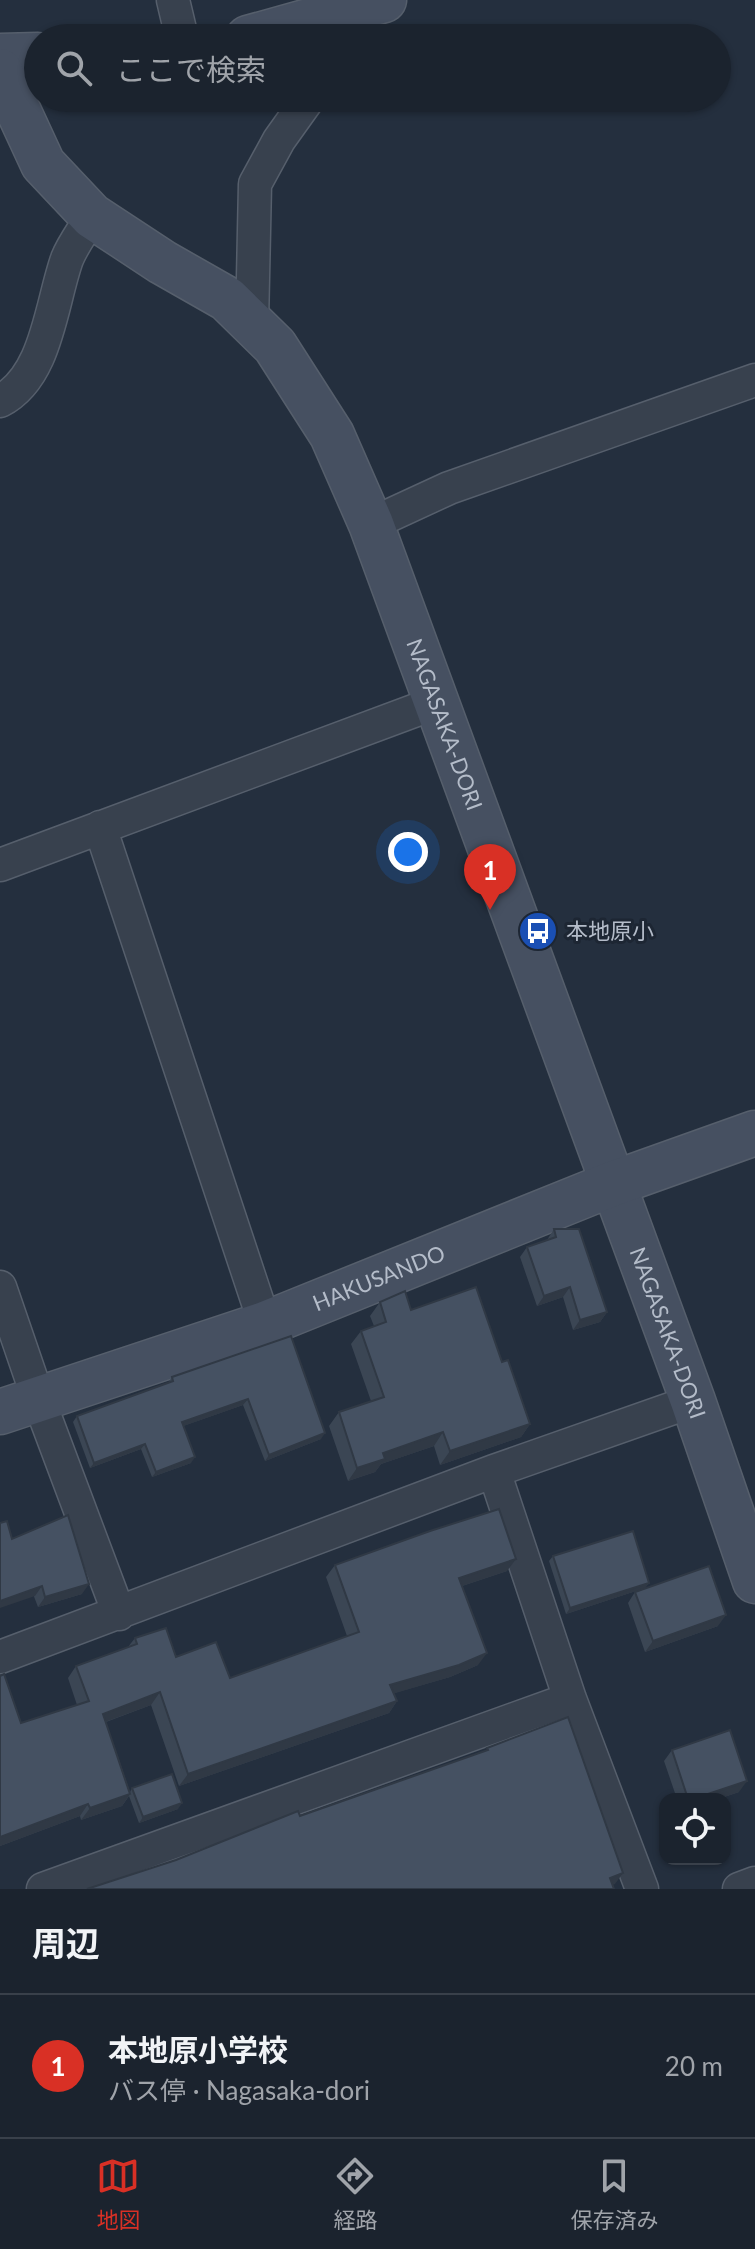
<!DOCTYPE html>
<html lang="ja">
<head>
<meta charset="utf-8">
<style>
	:root { --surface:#1b232e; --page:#242b36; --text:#f1f3f6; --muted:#a0a4aa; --line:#39404a; --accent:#d93025 }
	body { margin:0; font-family:Lato,"Noto Sans JP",sans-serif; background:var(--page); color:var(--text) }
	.controls { position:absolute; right:24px; bottom:24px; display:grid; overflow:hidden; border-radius:16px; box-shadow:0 2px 6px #0004 }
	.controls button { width:72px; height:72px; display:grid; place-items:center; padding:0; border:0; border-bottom:2px solid var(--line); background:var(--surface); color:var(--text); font:40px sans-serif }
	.you { position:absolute; left:408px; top:852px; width:28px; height:28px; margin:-20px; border:6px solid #fff; border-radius:50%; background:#1a73e8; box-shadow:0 0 0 12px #1a73e833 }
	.badge { display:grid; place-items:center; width:52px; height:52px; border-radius:50%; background:var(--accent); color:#fff; font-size:26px; font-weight:700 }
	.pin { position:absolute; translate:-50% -66px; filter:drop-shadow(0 2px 4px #0008) }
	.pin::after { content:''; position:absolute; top:42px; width:28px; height:24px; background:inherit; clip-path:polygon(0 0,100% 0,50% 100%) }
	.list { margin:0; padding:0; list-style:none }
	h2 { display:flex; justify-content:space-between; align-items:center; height:104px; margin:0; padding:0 32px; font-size:34px }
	h2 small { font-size:26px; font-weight:400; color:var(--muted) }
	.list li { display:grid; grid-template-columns:52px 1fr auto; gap:24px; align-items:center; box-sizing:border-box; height:144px; padding:0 32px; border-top:2px solid var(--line) }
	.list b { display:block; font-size:30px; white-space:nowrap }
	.list p { margin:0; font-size:26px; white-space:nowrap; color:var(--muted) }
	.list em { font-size:26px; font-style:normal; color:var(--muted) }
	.icon { flex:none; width:44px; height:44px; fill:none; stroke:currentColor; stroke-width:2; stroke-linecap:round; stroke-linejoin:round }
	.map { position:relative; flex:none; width:755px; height:1889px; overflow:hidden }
	.search { position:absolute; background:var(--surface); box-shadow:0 2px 6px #0004; left:24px; right:24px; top:24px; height:88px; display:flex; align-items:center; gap:20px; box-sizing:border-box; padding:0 28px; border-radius:44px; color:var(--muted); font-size:30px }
	.sheet { height:248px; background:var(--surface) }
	nav { display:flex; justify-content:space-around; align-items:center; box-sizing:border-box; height:112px; border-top:2px solid var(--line); background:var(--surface); font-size:22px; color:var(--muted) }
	nav a { display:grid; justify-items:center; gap:4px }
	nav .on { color:var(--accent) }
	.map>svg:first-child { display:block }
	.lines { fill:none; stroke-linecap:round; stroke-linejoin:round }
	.street-casing { stroke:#565f6c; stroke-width:35 }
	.secondary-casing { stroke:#565f6c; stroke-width:47 }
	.street { stroke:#38414e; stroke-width:32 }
	.secondary { stroke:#465061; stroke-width:44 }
	.wall { fill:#3b4654 }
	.shaded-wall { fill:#303945 }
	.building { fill:#455162; stroke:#303945; stroke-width:2 }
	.labels { text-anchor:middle; stroke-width:6; stroke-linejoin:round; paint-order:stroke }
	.street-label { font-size:22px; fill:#b4bcc9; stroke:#1d2633 }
	.poi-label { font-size:22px; fill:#b4bcc9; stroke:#1d2633; text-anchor:start }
</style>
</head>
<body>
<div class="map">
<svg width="755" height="1889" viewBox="0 0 755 1889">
	<rect width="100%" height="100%" fill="#242f3e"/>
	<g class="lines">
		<defs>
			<path id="street" d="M173 0 182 38
				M252 324 255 184 279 140 309 98
				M0 401C47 377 51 304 67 259 73 244 84 230 92 216
				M371 524 449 488 755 380
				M100 827 265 1324
				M0 865 435 703
				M0 1287 38 1398 119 1614
				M494 1471 570 1699 642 1889
				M0 1657 494 1471 693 1401
				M43 1889 570 1699
				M739 1889 755 1883"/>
			<g id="secondary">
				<path d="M248 38 384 0"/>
				<path d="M0 56 38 55"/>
				<path id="s1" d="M0 71 43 164 92 216 162 262 227 299 275 346 332 435 371 524 693 1401 755 1581"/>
				<path id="s2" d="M0 1412 265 1324 612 1184 755 1133"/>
			</g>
		</defs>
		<use href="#street" class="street-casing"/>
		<use href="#secondary" class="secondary-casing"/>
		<use href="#street" class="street"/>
		<use href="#secondary" class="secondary"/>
	</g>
	<path class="wall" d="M554 1229 607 1312 600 1322 573 1330 563 1297 537 1306 520 1257 527 1247 547 1240Z
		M380 1302 411 1310 502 1362 530 1424 521 1437 440 1465 434 1446 381 1464 375 1472 348 1481 329 1426 339 1412 371 1401 351 1344 361 1331 374 1326 370 1316Z
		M291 1336 321 1439 265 1461 243 1405 183 1426 191 1463 152 1477 141 1449 90 1468 73 1422 77 1416 168 1383 172 1377Z
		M12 1539 82 1594 38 1607Z
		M553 1556 649 1583 645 1588 566 1614 549 1561Z
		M335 1565 507 1571 462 1586 478 1665 450 1677 394 1693 397 1701 389 1713 179 1786 151 1705 106 1722 130 1792 132 1788 178 1809 139 1823 129 1796 122 1806 81 1820 80 1816 0 1846V1676L21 1723 77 1705 68 1678 76 1666 128 1647 135 1638 230 1678 347 1636 326 1577Z
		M635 1592 718 1626 645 1652 628 1603Z
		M672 1750 739 1792 718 1799H677L664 1761Z"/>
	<path class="shaded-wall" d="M570 1287 563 1297 537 1306 544 1296Z
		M607 1312 600 1322 573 1330 580 1320Z
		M248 1399 243 1405 178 1428 182 1422Z
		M530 1424 521 1437 440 1465 450 1451Z
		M443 1432 434 1446 381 1464 375 1472 348 1481 357 1468 383 1453Z
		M325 1433 321 1439 265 1461 269 1455Z
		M145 1444 141 1449 90 1468 94 1463Z
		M195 1457 191 1463 152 1477 156 1472Z
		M516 1559 507 1571 450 1590 459 1578Z
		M649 1583 645 1588 566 1614 570 1608Z
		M89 1584 82 1594 38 1607 45 1597Z
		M42 1586 35 1596 0 1608V1601Z
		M726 1615 718 1626 645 1652 653 1641Z
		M487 1653 478 1665 450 1677 382 1697 390 1685Z
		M160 1692 151 1705 94 1726 103 1714Z
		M397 1701 389 1713 179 1786 188 1774Z
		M747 1781 739 1792 718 1799H693Z
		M130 1794 122 1806 81 1820 90 1808Z
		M182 1803 178 1809 139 1823 143 1817Z
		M88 1804 80 1816 0 1846V1837Z
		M623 1873 615 1884 602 1889 610 1878Z"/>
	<path class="building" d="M554 1229H579L607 1312 580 1320 570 1287 544 1296 527 1247 556 1237Z
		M476 1287 502 1362 508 1360 530 1424 450 1451 443 1432 383 1453 385 1459 357 1468 339 1412 384 1397 361 1331 386 1322 380 1302 405 1291 411 1310Z
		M291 1336 325 1433 269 1455 248 1399 182 1422 195 1457 156 1472 145 1444 94 1463 77 1416 173 1381 172 1377Z
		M499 1509 516 1559 459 1578 487 1653 459 1665 390 1685 397 1701 188 1774 160 1692 103 1714 130 1794 90 1808 88 1804 0 1837V1676L4 1674 21 1723 89 1701 76 1666 137 1644 135 1638 166 1628 176 1657 216 1642 230 1678 359 1632 335 1565 430 1531Z
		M68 1515 89 1584 45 1597 42 1586 0 1601V1523L7 1521 12 1539Z
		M633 1531 649 1583 570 1608 553 1556Z
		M709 1566 726 1615 653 1641 635 1592Z
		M568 1717 623 1873 610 1878 614 1889H87L176 1860 298 1811 300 1816 488 1750 487 1748Z
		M730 1730 747 1781 693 1799H688L672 1750Z
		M172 1774 182 1803 143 1817 132 1788Z"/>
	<defs>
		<symbol id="bus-disc" viewBox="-11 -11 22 22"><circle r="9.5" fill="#1a4fb4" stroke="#1d2633"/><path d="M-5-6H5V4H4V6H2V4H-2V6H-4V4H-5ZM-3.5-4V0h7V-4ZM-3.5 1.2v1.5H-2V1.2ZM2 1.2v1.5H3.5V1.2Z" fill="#fff"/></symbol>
	</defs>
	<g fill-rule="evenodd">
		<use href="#bus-disc" x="516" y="909" width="44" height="44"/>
	</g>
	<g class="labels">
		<g class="street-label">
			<text dy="8" stroke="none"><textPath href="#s1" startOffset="816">NAGASAKA-DORI</textPath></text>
			<text dy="8" stroke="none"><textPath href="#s2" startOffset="402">HAKUSANDO</textPath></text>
			<text dy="8" stroke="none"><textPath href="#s1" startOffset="1464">NAGASAKA-DORI</textPath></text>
		</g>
		<g class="poi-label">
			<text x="566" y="939">本地原小</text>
		</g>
	</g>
</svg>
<div class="controls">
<button><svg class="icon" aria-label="locate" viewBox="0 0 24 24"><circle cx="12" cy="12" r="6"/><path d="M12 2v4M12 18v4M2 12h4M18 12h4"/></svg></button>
</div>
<div class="you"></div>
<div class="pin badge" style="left:490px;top:910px">1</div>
<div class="search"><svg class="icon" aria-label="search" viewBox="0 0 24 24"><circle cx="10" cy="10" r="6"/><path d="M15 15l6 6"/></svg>ここで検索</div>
</div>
<section class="sheet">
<h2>周辺<small></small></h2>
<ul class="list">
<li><span class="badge">1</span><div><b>本地原小学校</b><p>バス停 · Nagasaka-dori</p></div><em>20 m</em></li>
</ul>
</section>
<nav>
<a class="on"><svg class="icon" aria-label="map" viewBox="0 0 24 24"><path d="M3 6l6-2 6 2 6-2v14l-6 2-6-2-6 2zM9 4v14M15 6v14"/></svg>地図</a>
<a><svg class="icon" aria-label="directions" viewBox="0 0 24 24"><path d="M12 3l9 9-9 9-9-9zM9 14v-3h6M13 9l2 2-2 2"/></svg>経路</a>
<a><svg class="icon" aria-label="saved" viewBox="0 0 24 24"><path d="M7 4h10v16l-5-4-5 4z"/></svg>保存済み</a>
</nav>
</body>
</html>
